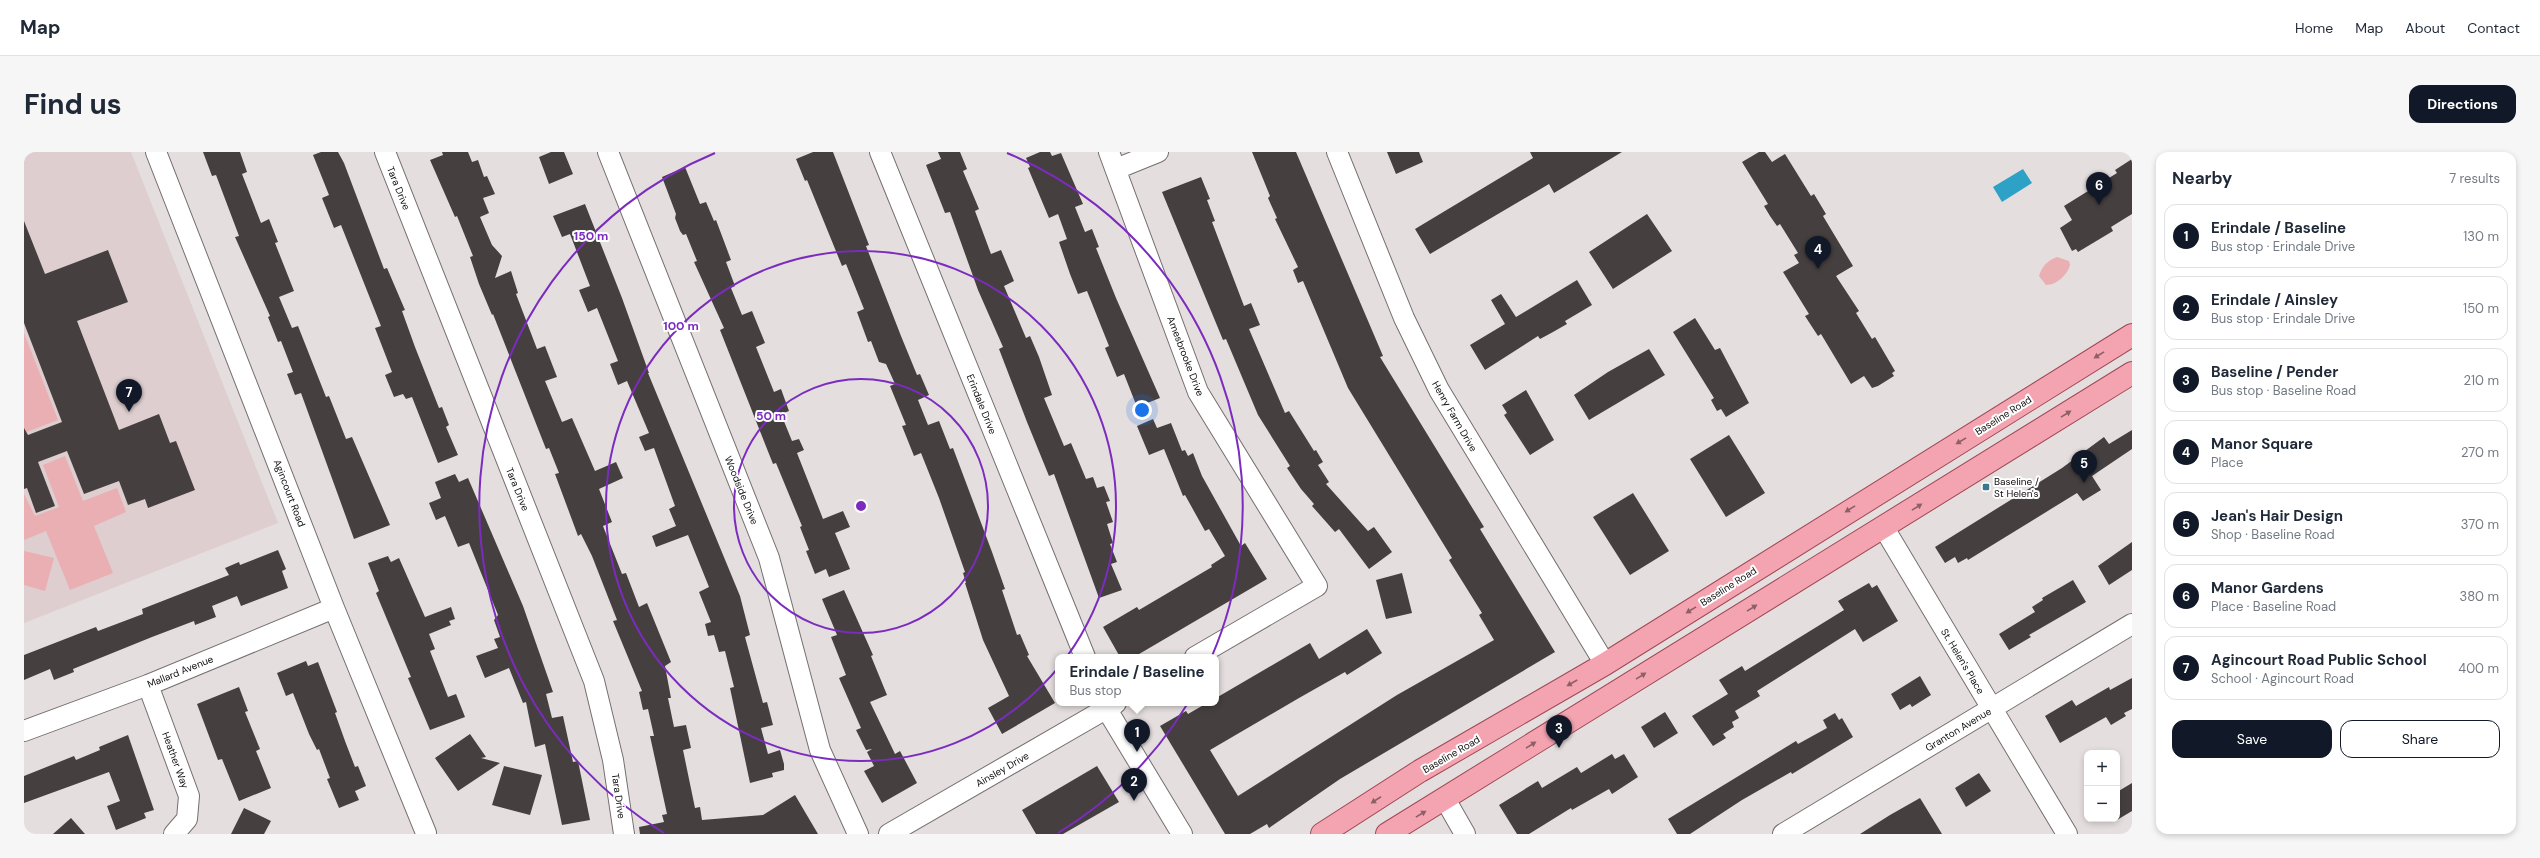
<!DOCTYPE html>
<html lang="en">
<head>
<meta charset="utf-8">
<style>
	:root { --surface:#fff; --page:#f6f6f7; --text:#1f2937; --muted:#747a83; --line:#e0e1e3; --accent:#111827 }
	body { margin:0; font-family:"DM Sans",sans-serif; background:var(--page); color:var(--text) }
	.controls { position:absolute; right:12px; bottom:12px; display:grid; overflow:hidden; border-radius:8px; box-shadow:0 2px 6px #0003 }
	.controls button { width:36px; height:36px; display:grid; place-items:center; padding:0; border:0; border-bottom:1px solid var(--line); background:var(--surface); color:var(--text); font:20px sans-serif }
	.you { position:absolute; left:1118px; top:258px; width:14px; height:14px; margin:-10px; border:3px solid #fff; border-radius:50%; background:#1a73e8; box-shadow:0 0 0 6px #1a73e833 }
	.badge { display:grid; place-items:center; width:26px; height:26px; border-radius:50%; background:var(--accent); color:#fff; font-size:13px; font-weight:700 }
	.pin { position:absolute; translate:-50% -33px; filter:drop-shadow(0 1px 2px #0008) }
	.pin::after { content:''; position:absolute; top:21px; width:14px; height:12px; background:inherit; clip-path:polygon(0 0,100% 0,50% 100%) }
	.popup { position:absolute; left:1031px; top:502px; width:164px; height:52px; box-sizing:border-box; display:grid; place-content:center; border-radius:8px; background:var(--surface); filter:drop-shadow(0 1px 3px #0005); font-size:13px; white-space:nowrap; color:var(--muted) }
	.popup b { font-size:15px; color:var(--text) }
	.popup::after { content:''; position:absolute; left:50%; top:100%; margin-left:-8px; border:8px solid transparent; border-top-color:var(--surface) }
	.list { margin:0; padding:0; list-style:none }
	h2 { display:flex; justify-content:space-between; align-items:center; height:52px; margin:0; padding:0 16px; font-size:17px }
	h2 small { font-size:13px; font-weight:400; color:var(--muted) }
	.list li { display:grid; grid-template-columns:26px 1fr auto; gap:12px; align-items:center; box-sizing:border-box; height:64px; margin:0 8px 8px; padding:0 8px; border:1px solid var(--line); border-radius:12px }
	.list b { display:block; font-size:15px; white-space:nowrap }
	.list p { margin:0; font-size:13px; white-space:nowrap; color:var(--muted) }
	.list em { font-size:13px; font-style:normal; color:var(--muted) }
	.actions { display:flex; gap:8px; padding:12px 16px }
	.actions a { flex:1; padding:9px 0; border:1px solid var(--accent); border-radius:12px; text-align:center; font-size:14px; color:var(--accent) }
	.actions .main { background:var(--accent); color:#fff }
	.map { position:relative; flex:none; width:2108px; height:682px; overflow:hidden; border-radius:12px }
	header { display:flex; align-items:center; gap:24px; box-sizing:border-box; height:56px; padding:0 20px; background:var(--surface); border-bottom:1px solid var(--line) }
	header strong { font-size:19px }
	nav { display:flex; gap:22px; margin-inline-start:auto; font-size:14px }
	.intro { display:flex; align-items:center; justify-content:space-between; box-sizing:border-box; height:96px; padding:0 24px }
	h1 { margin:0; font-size:28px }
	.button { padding:10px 18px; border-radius:12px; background:var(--accent); color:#fff; font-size:14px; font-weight:700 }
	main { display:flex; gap:24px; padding:0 24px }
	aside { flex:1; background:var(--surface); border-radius:12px; box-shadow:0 2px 6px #0003 }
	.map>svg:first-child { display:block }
	.built { fill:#dececf }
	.green { fill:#eaafb3 }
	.water { fill:#2da2c6 }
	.building { fill:#453f3f }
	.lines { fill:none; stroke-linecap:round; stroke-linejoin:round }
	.minor-casing { stroke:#766f6f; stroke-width:22 }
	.major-casing { stroke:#9f4855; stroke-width:24 }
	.minor { stroke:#fff; stroke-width:20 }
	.major { stroke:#f4a4b0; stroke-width:22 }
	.oneway { fill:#8d6067 }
	.ring { fill:none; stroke:#7b2cbf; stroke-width:2 }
	.poi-dot { fill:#3b798f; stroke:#fff; stroke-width:1.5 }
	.labels { text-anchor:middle; stroke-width:4; stroke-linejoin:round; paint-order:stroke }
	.street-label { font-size:10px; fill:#100e0e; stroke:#fff }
	.poi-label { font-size:10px; fill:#100e0e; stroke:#fff; text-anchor:start }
	.centre { fill:#7b2cbf; stroke:#fff; stroke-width:2 }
	.ring-label { font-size:12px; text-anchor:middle; font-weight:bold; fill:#7b2cbf; stroke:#fff; stroke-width:4; stroke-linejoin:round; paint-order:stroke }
</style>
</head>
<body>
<header>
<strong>Map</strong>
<nav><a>Home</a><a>Map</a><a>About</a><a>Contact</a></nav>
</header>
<div class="intro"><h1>Find us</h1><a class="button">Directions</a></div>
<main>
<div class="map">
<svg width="2108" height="682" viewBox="0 0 2108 682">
	<rect width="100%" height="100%" fill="#e5dede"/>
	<path class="built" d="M0 0H107L254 371 0 471Z"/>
	<path class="green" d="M2033 105 2045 109 2046 113C2044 122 2033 133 2022 133L2015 124C2018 114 2023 109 2033 105Z
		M0 181 34 268 0 281Z
		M41 304 59 349 93 336 102 360 70 374 89 421 46 438 22 379 0 388V342L11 364 35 355 19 313Z
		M0 399 30 406 21 439 0 433Z"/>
	<path class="water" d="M1999 17 2008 31 1978 50 1969 35Z"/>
	<path class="building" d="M179 0H216L223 20 218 22 237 71 245 67 254 90 251 91 270 139 255 145 268 176 274 174 302 245 305 244 322 287 328 285 366 373 330 387 277 241 271 243 263 222 269 220 257 189 254 190 244 165 246 164 211 85 215 84 192 23 188 24Z
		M297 0H314L320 11 360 117 363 116 381 158 378 159 391 195 415 256 418 255 425 273 422 275 434 303 414 311 388 245 382 247 379 242 370 245 361 223 368 220 351 176 357 174 317 73 310 76 298 46 305 43 289 3Z
		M418 0H444L448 10 454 8 460 25 463 24 471 42 459 46 465 61 456 65 468 93 478 104 471 126 487 119 494 141 492 142 513 197 521 194 533 225 521 229 538 270 548 266 571 319 592 310 599 326 575 337 588 370 579 374 598 422 602 421 615 455 623 451 647 510 641 514 647 546H644L650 575 662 573 667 596 659 598 671 656 676 655 678 668 739 663 771 643 794 682H616L615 675 640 670 638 663 643 662 626 584H630L624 557 619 558 615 540 618 539 589 469 593 468 568 404 557 382 554 384 531 322 535 321 525 296 522 297 469 162 468 163 455 132 446 105 449 104 433 64 431 65 406 8 419 3Z
		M527 0H540L549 22 525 32 515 5Z
		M789 0H809L845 93 842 94 877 184 893 223 896 222 905 243 894 248 904 273 915 269 926 297 929 296 968 400 981 437 978 438 993 483 996 482 1005 503 1003 504 1031 551 978 582 964 556 985 544 959 488 941 431H942L939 421 941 420 915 346 897 301 890 304 878 274 882 273 866 234 871 232 862 212 855 210 847 189 844 190 833 160 840 157 822 112 818 114 783 28 781 29 772 7Z
		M914 0H936L943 17 939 19 955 57 951 59 967 102 977 98 990 129 980 134 1002 186 1006 184 1015 205 1028 243 1020 246 1040 294 1047 291 1062 327 1069 325 1073 336 1080 334 1086 349 1082 350 1089 370 1083 372 1089 391 1086 392 1093 410 1087 412 1098 438 1075 446 1030 322 1025 324 1003 270 975 197 979 195 954 138 926 60 921 61 902 13 917 7Z
		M1016 0H1026L1028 4 1037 1 1059 52 1051 55 1061 80 1068 77 1075 95 1072 96 1092 146 1136 246 1113 255 1100 222 1093 225 1081 196 1085 194 1063 139 1054 142 1046 122 1035 90 1043 87 1034 62 1025 66 1004 16 1006 15 1002 6Z
		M1228 0H1272L1359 204 1356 205 1460 375 1456 377 1531 500 1316 627 1245 676 1243 672 1226 682H1201L1136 574 1162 559 1164 562 1183 551H1192V546L1286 491 1295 507 1343 477 1358 501 1323 523 1321 520 1275 546 1186 598 1214 644 1373 543 1470 488 1455 463 1458 461 1425 408 1428 406 1324 236 1279 129 1274 131 1269 118 1274 115 1251 67 1253 66 1244 46 1246 44Z
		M1363 0H1395L1399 10 1372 22Z
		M1506 0H1598L1530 41 1525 32 1406 102 1391 77 1509 6Z
		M1735 0H1741L1748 10 1761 2 1787 44 1790 42 1802 62 1799 64 1829 114 1812 124 1835 159 1832 161 1848 187 1851 185 1871 219 1868 221 1870 224 1854 234 1848 236 1840 224 1827 232 1797 182 1794 184 1781 164 1785 162 1759 120 1775 111 1770 103 1774 101 1756 72 1753 74 1746 64 1740 54 1744 52 1718 10Z
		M2108 7V62L2087 75 2089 79 2054 100 2052 97 2048 99 2036 76 2048 68 2040 54 2093 21 2091 18Z
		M661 15 676 52 682 50 690 69 692 68 707 108 702 110 711 134 707 136 718 163 728 159 741 191 732 195 750 240 757 237 765 259 757 262 768 289 775 287 780 298 773 301 799 367 819 359 826 375 811 381 826 417 805 425 802 417 791 422 782 399 785 398 776 375 778 374 752 311 749 312 696 178 700 176 670 110 673 109 662 82 659 83 656 79 651 66 652 62 638 25Z
		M1177 25 1186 47 1183 48 1191 69 1188 70 1220 154 1227 151 1236 173 1225 177 1261 261 1265 259 1290 299 1292 298 1299 310 1294 313 1305 330 1302 332 1344 379 1350 375 1368 400 1345 417 1315 377 1311 380 1288 354 1290 352 1277 337 1263 316 1266 314 1234 263 1202 187 1199 188 1138 40Z
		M561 52 598 146 625 221H624L716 444 726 483 721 485 739 551 743 550 749 573 737 576 744 602 756 598 760 612V618L748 621 749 625 726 631 706 536 710 535 701 499 695 500 690 483 684 484 681 472 687 470 675 440 685 435 664 383 632 395 628 384 652 374 645 357 651 354 630 296 621 299 615 285 625 281 603 229 594 233 586 212 594 209 573 156 564 160 555 138 566 134 546 82 538 85 529 64Z
		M1623 62 1648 99 1589 137 1565 100Z
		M0 69 21 122 84 98 104 150 53 169 95 278 135 262 146 291 152 289 171 338 124 356 121 347 104 353 95 329 60 342 43 299 14 310 31 354 12 361 3 336 0 337V276L4 283 38 270 0 171Z
		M1553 128 1568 153 1541 169 1543 172 1529 180 1516 187 1514 184 1461 218 1446 193 1481 172 1467 148 1477 142 1492 165Z
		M1671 166 1691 198 1696 196 1725 251 1702 265 1697 257 1693 259 1687 248 1690 246 1649 180Z
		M1625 197 1641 223 1565 268 1550 243 1584 220Z
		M1502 238 1530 288 1506 303 1480 263 1483 261 1478 253Z
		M1129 267 1133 276 1147 271 1158 299 1161 298 1164 304 1169 301 1178 324 1217 394 1221 391 1243 427 1110 505H1096L1079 475 1113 455 1115 458 1188 415 1187 413 1201 404 1185 377 1181 379 1161 343 1159 344 1140 297 1125 303 1113 274Z
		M2108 278V297L2068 324 2077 338 2059 349 2053 341 1944 408 1943 406 1934 411 1931 405 1921 411 1911 395 2038 316 2080 285 2085 292Z
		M1705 283 1741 341 1702 365 1666 307Z
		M431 322 435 330 444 326 499 454 529 540 522 542 528 566 539 564 549 610 554 609 566 668 538 673 521 592 511 595 502 550 499 551 485 516 461 526 452 504 474 496 470 487 476 485 470 468 474 463 445 391 434 395 421 364 412 368 405 351 417 346 411 330Z
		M1609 341 1645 399 1606 423 1569 365Z
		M2108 390V418L2085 433 2074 414Z
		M254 398 262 417 258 419 264 436 217 454 213 444 188 454 192 465 171 473 170 469 128 485 49 517 50 520 30 528 26 517 0 528V503L72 475 74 479 119 462 118 457 205 423 201 416 215 410 216 413Z
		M364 404 367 410 375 406 401 465 427 455 431 467 425 469 427 473 405 482 411 497 406 499 424 545 432 542 441 565 406 578 384 526 387 525 352 441 355 439 344 411Z
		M1378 421 1388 461 1362 467 1352 428Z
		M2049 428 2062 450 2005 483 2007 485 1985 498 1975 482 2011 460 2008 455 2019 448 2018 446Z
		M1845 431 1848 436 1853 433 1874 469 1839 490 1831 477 1733 539 1736 544 1711 559 1715 566 1708 570 1710 575 1699 582 1702 586 1689 594 1668 564 1704 542 1695 528 1718 514 1721 519 1820 458 1814 449Z
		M820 438 849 503 847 504 863 543 846 550 871 602 876 599 893 631 858 651 840 619 850 614 843 600 848 597 842 598 832 578 837 576 815 526 822 523 807 485 813 483 798 447Z
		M282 509 284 514 294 510 313 560 311 561 321 589 331 615 334 614 342 634 331 639 335 648 315 656 303 627 306 626 295 597 293 598 285 582 269 541 262 544 253 521Z
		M1896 524 1907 543 1888 555 1886 552 1876 558 1867 542Z
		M2108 526V557L2100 561 2102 564 2087 573 2082 565 2036 591 2021 564 2048 548 2052 554 2085 535 2086 538Z
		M215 535 224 559 221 560 236 597 232 599 247 636 215 649 198 607 194 608 173 552Z
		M1641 560 1654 581 1630 596 1617 575Z
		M1811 561 1815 568 1818 566 1829 585 1768 622 1767 620 1718 648 1666 682H1653L1644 667 1772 589 1774 592 1803 576 1799 568Z
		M446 582 462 605 457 606 476 611 434 639 411 606Z
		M104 583 130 658 120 661 122 666 92 678 83 654 96 649 85 620 0 651V624L50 604 52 608 76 598 75 595Z
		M1588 602 1591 607 1600 602 1614 625 1588 642 1585 637 1548 658 1547 656 1505 682H1493L1475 653 1514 629 1518 636 1553 615 1557 621Z
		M480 614 518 623 506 663 468 653Z
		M1073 614 1095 650 1039 682H1012L998 658Z
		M1955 621 1967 639 1942 655 1931 636Z
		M2108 631V659L2093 668V640Z
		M1896 646 1918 682H1836L1866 663Z
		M220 656 247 669 240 682H207Z
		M47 666 61 682H29Z"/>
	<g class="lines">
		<defs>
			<path id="minor" d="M132 0 310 456 402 681
				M361 0 570 529 589 608 600 682
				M584 0 745 406 796 598 834 682
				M856 0 1061 505
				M1085 0 1174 240 1293 434 1171 505
				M1313 0 1380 166 1415 238 1581 512
				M1092 17 1134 0
				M1860 376 2043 682
				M124 533 165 644 163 667 150 682
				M1079 551 1158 682
				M0 579 124 533 310 456
				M1421 647 1441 682
				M865 682 1092 551
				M1759 682 2108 472"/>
			<path id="major" d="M1298 682 1396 619 1581 512 2108 183
				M1363 682 2108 221"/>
		</defs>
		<use href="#minor" class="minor-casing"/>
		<use href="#major" class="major-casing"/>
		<use href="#minor" class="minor"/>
		<use href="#major" class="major"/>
	</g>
	<defs><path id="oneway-solid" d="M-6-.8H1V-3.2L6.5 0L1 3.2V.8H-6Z"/></defs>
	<g class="oneway">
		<use href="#oneway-solid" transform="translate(2075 203) rotate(148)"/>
		<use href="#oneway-solid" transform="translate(2042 262) rotate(-32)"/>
		<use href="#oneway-solid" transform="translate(1937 289) rotate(149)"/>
		<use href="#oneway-solid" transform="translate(1893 355) rotate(-32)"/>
		<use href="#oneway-solid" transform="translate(1826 357) rotate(148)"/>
		<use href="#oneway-solid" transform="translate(1728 456) rotate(-32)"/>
		<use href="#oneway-solid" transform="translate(1667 458) rotate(148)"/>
		<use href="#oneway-solid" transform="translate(1617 524) rotate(-32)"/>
		<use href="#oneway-solid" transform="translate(1548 531) rotate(150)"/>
		<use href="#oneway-solid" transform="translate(1507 593) rotate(-32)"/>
		<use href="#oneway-solid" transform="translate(1352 648) rotate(147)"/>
		<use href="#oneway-solid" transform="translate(1397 662) rotate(-31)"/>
	</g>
	<g class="ring">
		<circle cx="837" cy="354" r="127"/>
		<circle cx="837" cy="354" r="255"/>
		<path d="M640 681A382 382 0 0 1 691 1M983 1A382 382 0 0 1 1034 681"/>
	</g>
	<rect class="poi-dot" x="1958" y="331" width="8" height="8" rx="2"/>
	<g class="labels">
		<g class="street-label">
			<text transform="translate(375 36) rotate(68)" y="4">Tara Drive</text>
			<text transform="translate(1162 204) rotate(69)" y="4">Amesbrooke Drive</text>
			<text transform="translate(958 252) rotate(68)" y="4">Erindale Drive</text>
			<text transform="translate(1979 263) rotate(-32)" y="4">Baseline Road</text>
			<text transform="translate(1431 264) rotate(60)" y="4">Henry Farm Drive</text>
			<text transform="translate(494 337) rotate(68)" y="4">Tara Drive</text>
			<text transform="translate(718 338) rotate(68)" y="4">Woodside Drive</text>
			<text transform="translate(266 341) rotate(69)" y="4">Agincourt Road</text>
			<text transform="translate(1704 434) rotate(-32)" y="4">Baseline Road</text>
			<text transform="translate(1939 509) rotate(59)" y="4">St. Helen's Place</text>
			<text transform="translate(156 519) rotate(-22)" y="4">Mallard Avenue</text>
			<text transform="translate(1934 577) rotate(-31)" y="4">Granton Avenue</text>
			<text transform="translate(1427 602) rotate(-30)" y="4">Baseline Road</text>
			<text transform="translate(152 608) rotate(70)" y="4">Heather Way</text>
			<text transform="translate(978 617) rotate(-30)" y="4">Ainsley Drive</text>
			<text transform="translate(595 644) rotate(82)" y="4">Tara Drive</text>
		</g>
		<g class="poi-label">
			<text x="1970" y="333">Baseline /<tspan x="1970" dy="12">St Helen's</tspan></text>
		</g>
	</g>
	<circle cx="837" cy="354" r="6" class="centre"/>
	<g class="ring-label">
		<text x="567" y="88">150 m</text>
		<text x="657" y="178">100 m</text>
		<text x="747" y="268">50 m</text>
	</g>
</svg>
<div class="controls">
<button>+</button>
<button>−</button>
</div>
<div class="you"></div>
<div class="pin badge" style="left:1113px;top:600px">1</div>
<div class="popup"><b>Erindale / Baseline</b>Bus stop</div>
<div class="pin badge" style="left:1110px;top:649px">2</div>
<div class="pin badge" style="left:1535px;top:596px">3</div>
<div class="pin badge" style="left:1794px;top:117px">4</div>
<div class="pin badge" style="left:2060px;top:331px">5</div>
<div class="pin badge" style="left:2075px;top:53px">6</div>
<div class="pin badge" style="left:105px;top:260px">7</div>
</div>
<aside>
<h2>Nearby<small>7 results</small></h2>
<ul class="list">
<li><span class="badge">1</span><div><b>Erindale / Baseline</b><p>Bus stop · Erindale Drive</p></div><em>130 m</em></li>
<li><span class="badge">2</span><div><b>Erindale / Ainsley</b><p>Bus stop · Erindale Drive</p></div><em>150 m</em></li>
<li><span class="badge">3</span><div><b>Baseline / Pender</b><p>Bus stop · Baseline Road</p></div><em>210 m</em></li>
<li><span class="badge">4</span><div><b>Manor Square</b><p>Place</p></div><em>270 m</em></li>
<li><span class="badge">5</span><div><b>Jean's Hair Design</b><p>Shop · Baseline Road</p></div><em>370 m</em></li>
<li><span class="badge">6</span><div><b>Manor Gardens</b><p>Place · Baseline Road</p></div><em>380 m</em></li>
<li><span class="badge">7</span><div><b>Agincourt Road Public School</b><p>School · Agincourt Road</p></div><em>400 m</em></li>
</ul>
<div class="actions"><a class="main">Save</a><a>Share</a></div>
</aside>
</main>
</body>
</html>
